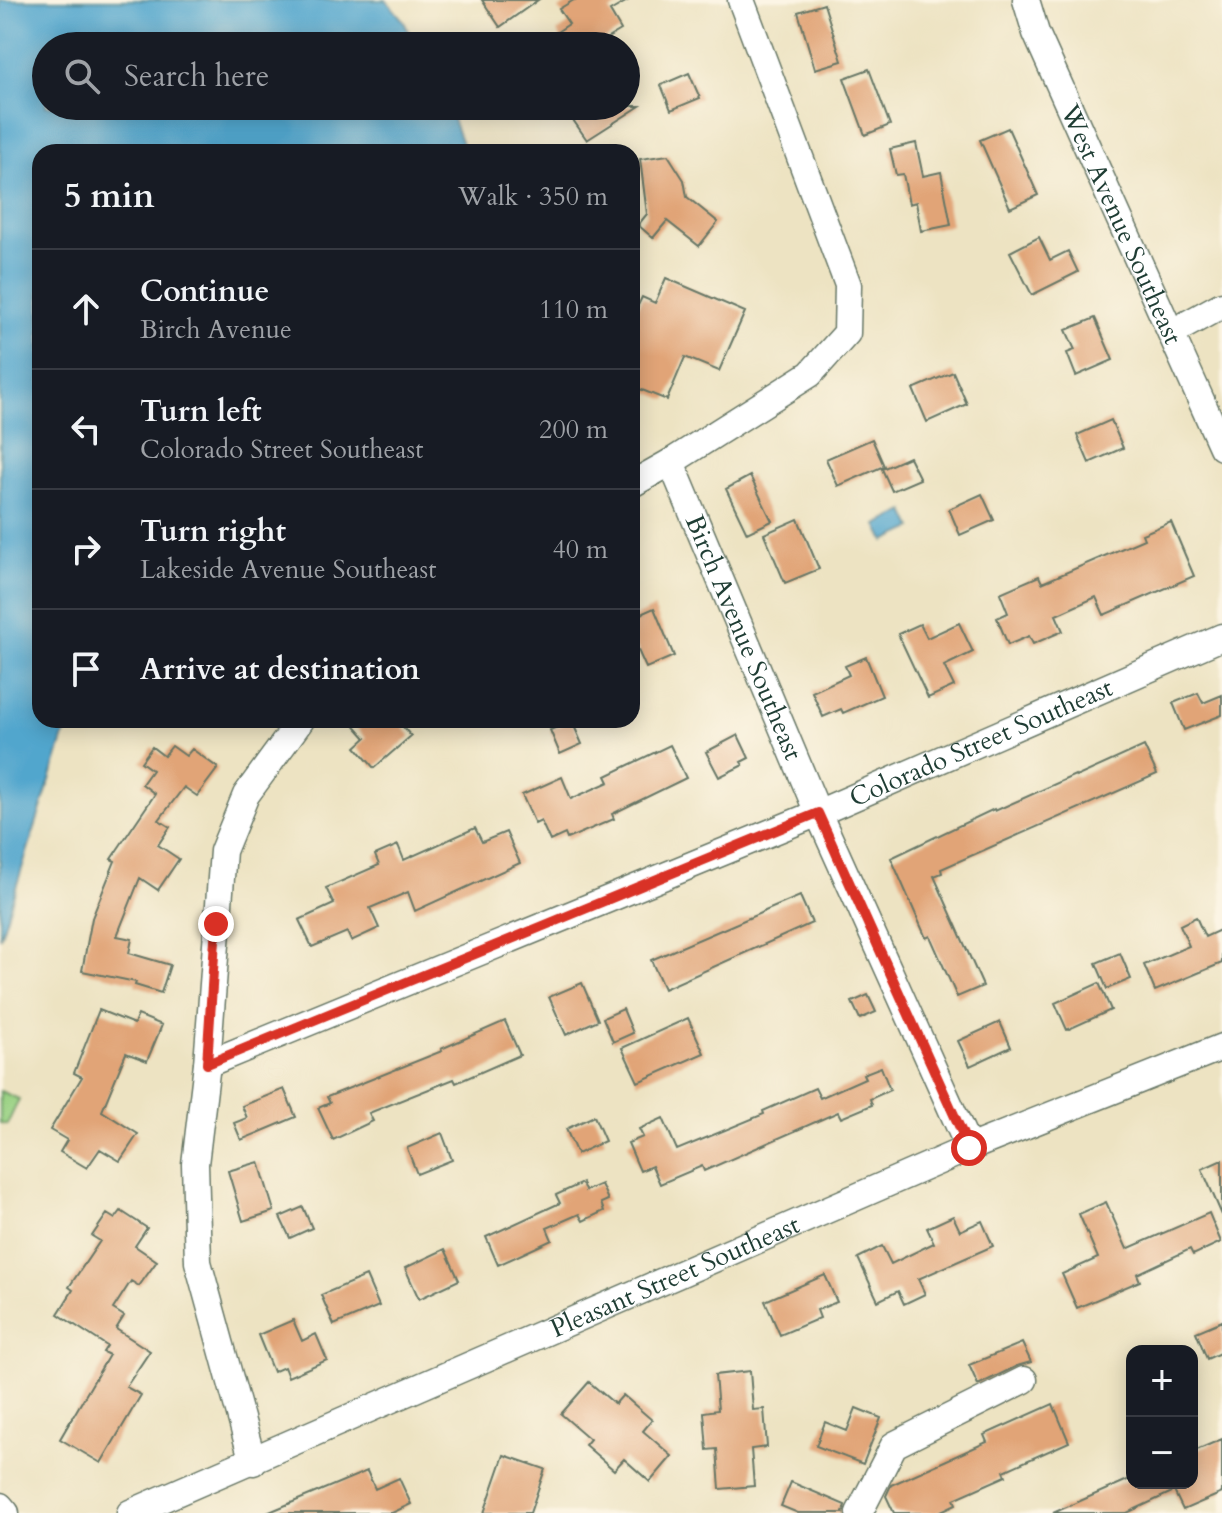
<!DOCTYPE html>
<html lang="en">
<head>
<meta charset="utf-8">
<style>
	:root { --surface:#171b24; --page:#20242c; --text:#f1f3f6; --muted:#9ea1a6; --line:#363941 }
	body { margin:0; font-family:Cardo,serif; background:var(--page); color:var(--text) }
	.controls { position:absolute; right:24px; bottom:24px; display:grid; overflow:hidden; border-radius:16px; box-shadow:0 4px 20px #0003 }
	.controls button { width:72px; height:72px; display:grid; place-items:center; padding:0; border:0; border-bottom:2px solid var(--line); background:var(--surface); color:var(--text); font:40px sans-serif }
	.stop { position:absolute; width:24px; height:24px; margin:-18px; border:6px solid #d93025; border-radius:50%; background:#fff }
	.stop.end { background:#d93025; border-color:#fff; box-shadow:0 2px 8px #0008 }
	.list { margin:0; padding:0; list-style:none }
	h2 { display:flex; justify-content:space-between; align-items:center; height:104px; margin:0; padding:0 32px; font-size:34px }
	h2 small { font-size:26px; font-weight:400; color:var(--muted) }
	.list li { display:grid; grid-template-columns:52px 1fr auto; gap:24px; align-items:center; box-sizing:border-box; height:120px; padding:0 32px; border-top:2px solid var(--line) }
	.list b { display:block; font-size:30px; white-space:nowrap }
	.list p { margin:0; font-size:26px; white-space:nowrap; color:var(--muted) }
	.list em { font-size:26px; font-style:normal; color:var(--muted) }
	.icon { flex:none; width:44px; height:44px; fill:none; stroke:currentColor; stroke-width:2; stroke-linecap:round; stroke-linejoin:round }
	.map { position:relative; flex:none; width:1222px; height:1513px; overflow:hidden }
	.search { position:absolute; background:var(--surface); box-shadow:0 4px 20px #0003; left:32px; top:32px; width:608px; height:88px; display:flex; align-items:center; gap:20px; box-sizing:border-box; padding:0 28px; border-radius:44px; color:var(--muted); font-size:30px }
	.panel { position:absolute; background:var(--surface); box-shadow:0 4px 20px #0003; left:32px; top:144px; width:608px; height:584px; border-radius:24px }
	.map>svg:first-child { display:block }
	.green { fill:#99d183; stroke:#5c875c; stroke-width:2 }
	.water { fill:#51a6cd; stroke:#387280; stroke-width:2 }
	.building { fill:#e1a477 }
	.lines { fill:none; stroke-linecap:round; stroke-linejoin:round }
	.minor-casing { stroke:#677766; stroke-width:29 }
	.minor { stroke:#fff; stroke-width:26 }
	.route { stroke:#d93025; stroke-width:10 }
	.labels { text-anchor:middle; stroke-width:8; stroke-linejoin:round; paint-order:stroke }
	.street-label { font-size:26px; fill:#1f3d34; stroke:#fcf5e5 }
</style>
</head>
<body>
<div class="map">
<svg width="1222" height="1513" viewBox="0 0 1222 1513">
	<rect width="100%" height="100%" fill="#fcf5e5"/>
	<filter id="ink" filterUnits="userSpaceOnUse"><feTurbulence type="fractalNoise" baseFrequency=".0125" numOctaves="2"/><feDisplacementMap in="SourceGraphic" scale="16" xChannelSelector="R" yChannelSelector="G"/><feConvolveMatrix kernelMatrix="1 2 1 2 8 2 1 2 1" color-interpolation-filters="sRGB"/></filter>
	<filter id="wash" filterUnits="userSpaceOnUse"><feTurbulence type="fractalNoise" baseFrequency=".006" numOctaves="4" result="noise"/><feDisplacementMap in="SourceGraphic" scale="32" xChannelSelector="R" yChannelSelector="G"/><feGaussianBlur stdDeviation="1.8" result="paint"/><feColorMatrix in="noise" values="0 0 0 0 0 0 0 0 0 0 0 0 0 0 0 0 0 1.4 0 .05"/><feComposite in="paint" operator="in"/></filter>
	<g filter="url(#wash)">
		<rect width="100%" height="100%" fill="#ede3c2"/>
		<path class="green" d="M0 1091 19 1099 7 1125 0 1123Z"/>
		<path class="water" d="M0 0H386L403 20 416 46H46V106H448L465 152H40V720H69L0 938Z
			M905 511 913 528 885 541 877 525Z"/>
		<g id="blocks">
			<path class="building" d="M482 0H538L500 27Z
				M574 0H629L610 11 621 30 594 46H565L557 32 569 24 559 9Z
				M824 4 842 61 815 69 798 12Z
				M869 69 890 125 865 135 844 78Z
				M689 73 700 98 671 110 661 85Z
				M588 106H640L587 140 571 117Z
				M1008 128 1038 195 1010 208 980 140Z
				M916 143 923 176 941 172 951 225 921 231 916 202 909 204 903 174 896 175 890 149Z
				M668 155 684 180 687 197 718 222 699 246 667 221 653 238 638 225 647 214 640 159Z
				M1039 237 1050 260 1068 251 1078 272 1032 295 1010 252Z
				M666 278 745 312 719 371 685 357 667 400 632 386V318L642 297 655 303Z
				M1095 318 1113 360 1076 376 1067 353 1075 350 1066 330Z
				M953 372 967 404 927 422 913 389Z
				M1111 420 1123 448 1089 463 1077 435Z
				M872 439 884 466 838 486 826 459Z
				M909 457 920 479 892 491 882 469Z
				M750 476 772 521 747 533 726 489Z
				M982 494 994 520 960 535 949 509Z
				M798 519 819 569 785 583 764 534Z
				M1171 522 1194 576 1104 615 1096 597 1056 615 1063 631 1033 644 1029 636 1008 645 997 618 1008 613 1000 593 1039 576 1042 583 1144 539 1142 534Z
				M654 608 674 656 646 668 632 637V618Z
				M959 623 973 652 944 666 954 686 928 698 898 634 920 624 927 638Z
				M866 657 882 696 843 713 841 709 823 717 812 692 849 675 845 666Z
				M1198 693 1203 703 1222 695V715L1184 730 1173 703Z
				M350 720H397L411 736 374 768 356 747 366 738Z
				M572 721 582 744 560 754 550 730Z
				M738 735 749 758 741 762 743 765 719 777 706 752Z
				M670 745 686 778 612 814 614 819 567 839 565 834 550 841 541 821 535 824 522 795 562 777 571 799 609 782 606 776Z
				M172 746 186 756 192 749 218 768 197 796 184 787 159 820 170 827 158 845 179 859 158 890 140 878 117 936 132 939 129 953 170 965 161 993 135 985 136 982 82 971 92 918 115 861 111 859 155 794 142 784 152 770 141 762 152 747 164 756Z
				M1144 746 1157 774 941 869 942 873 934 876 983 986 957 997 930 936 926 938 891 858 994 809 995 811 1075 775 1076 777Z
				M475 828 482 842 506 832 520 863 415 911 408 892 370 908 379 928 351 941 347 932 312 947 299 920 334 904 326 888 379 865 375 855 398 845 404 860Z
				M800 896 812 923 664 989 651 960Z
				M1196 917 1205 937 1222 929V963L1155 991 1144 965 1189 946 1180 925Z
				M1120 953 1131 979 1107 989 1096 963Z
				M582 983 598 1020 566 1035 549 997Z
				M1099 983 1111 1010 1067 1030 1055 1003Z
				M868 995 876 1012 860 1019 852 1002Z
				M623 1009 633 1033 613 1042 603 1018Z
				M99 1010 134 1024 138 1015 162 1025 147 1061 126 1053 102 1111 138 1134 120 1161 100 1149 87 1168 60 1152 67 1140 50 1130 82 1077 74 1073Z
				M688 1018 704 1053 638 1082 622 1048Z
				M505 1021 520 1055 456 1083 454 1079 369 1113 373 1121 333 1140 318 1108 330 1103 327 1097 442 1051 441 1049Z
				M1000 1022 1011 1047 970 1066 958 1041Z
				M881 1067 890 1090 870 1099 872 1105 841 1118 838 1112 704 1171 702 1166 660 1184 652 1166 640 1171 628 1143 643 1137 639 1129 663 1118 677 1150 764 1114 763 1111 815 1088 820 1098 865 1078 863 1074Z
				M284 1089 296 1117 241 1140 234 1123 247 1118 242 1106Z
				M594 1116 605 1141 577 1154 566 1129Z
				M442 1133 452 1160 417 1174 407 1148Z
				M1222 1160V1215L1202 1169Z
				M259 1162 274 1211 243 1221 228 1171Z
				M582 1183 585 1191 601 1184 608 1200 601 1203 604 1211 583 1221 579 1214 547 1228 552 1240 498 1265 486 1237 560 1203 556 1195Z
				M1106 1202 1127 1249 1209 1213 1221 1242 1193 1255 1190 1249 1137 1274 1140 1281 1077 1308 1062 1274 1098 1258 1079 1214Z
				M303 1207 312 1228 290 1238 280 1217Z
				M121 1211 147 1228 135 1246 157 1261 139 1286 131 1281 113 1309 124 1316 116 1329 150 1351 126 1387 141 1395 101 1463 60 1439 109 1355 103 1352 107 1346 58 1314 73 1290 69 1287 100 1241 92 1236 107 1214 115 1219Z
				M953 1216 960 1231 982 1221 993 1246 918 1279 925 1294 904 1304 898 1291 878 1301 858 1258 882 1246 891 1264 934 1243 927 1228Z
				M445 1249 459 1280 419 1299 405 1268Z
				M825 1275 837 1302 817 1310 820 1318 780 1335 765 1301Z
				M366 1276 379 1306 334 1325 321 1295Z
				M293 1320 302 1341 316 1334 327 1360 288 1377 284 1367 273 1372 258 1335Z
				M1222 1321V1352L1207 1359 1196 1332Z
				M1022 1343 1031 1362 1017 1366 978 1385 969 1365Z
				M750 1371 753 1410 764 1409 767 1447 751 1449 754 1486 720 1489 717 1449 707 1450 704 1412 718 1410 715 1375Z
				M589 1382 615 1404 623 1395 652 1420 643 1431 672 1456 650 1482 624 1459 614 1470 585 1445 590 1439 561 1414Z
				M1053 1404 1069 1442 1004 1471 1006 1476 954 1499 956 1504 937 1513H894L886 1496 891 1485 987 1442 984 1435Z
				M856 1408 881 1418 863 1464 816 1446 825 1422 847 1431Z
				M1222 1439V1493L1183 1510 1174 1491 1127 1513H1053L1132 1478V1483H1192V1452Z
				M504 1455 545 1469 530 1513H484Z
				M367 1471 375 1489 399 1478 411 1504 392 1513H267Z
				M791 1482 845 1505 843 1513H798L781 1506Z"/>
		</g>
	</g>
	<g filter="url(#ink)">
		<use href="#blocks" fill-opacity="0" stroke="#677766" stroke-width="2"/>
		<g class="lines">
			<defs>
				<g id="minor">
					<path id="s1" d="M1026 0 1036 33 1222 447"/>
					<path d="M1171 333 1222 305"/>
					<path id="s2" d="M671 462 818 813 969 1148"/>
					<path d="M632 484 671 462 810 374 847 333 848 285 741 0"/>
					<path id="s3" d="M207 1064 818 813 1222 637"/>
					<path d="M253 1462 198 1262 195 1164 207 1064 223 851 246 795 301 720"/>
					<path d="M0 1506 6 1513"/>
					<path id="s4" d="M130 1513 969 1148 1222 1047"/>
					<path d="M859 1513 894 1445 1024 1380"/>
				</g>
			</defs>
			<use href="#minor" class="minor-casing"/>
			<use href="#minor" class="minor"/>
		</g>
	</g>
	<g class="lines" filter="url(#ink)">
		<path class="route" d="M216 924 207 1064 818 813 969 1148"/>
	</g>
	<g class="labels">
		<g class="street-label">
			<text dy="9" stroke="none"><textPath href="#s1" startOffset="244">West Avenue Southeast</textPath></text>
			<text dy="9" stroke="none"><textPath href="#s2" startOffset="190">Birch Avenue Southeast</textPath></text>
			<text dy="9" stroke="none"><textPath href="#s3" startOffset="838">Colorado Street Southeast</textPath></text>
			<text dy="9" stroke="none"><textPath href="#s4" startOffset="594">Pleasant Street Southeast</textPath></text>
		</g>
	</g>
</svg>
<div class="controls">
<button>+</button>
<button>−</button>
</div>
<div class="stop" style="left:969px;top:1148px"></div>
<div class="stop end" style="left:216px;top:924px"></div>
<div class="search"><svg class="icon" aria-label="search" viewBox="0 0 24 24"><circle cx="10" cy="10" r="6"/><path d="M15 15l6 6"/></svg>Search here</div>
<section class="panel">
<h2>5 min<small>Walk · 350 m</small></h2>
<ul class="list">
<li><svg class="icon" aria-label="ahead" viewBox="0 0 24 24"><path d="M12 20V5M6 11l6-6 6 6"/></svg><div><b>Continue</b><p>Birch Avenue</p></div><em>110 m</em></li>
<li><svg class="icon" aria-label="left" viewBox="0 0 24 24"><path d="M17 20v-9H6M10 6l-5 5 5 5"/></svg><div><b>Turn left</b><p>Colorado Street Southeast</p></div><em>200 m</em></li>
<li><svg class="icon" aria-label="right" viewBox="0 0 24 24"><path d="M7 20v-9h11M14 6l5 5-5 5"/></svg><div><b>Turn right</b><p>Lakeside Avenue Southeast</p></div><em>40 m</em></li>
<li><svg class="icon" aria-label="arrive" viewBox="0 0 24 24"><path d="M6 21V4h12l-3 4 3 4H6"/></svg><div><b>Arrive at destination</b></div></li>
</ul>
</section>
</div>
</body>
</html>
